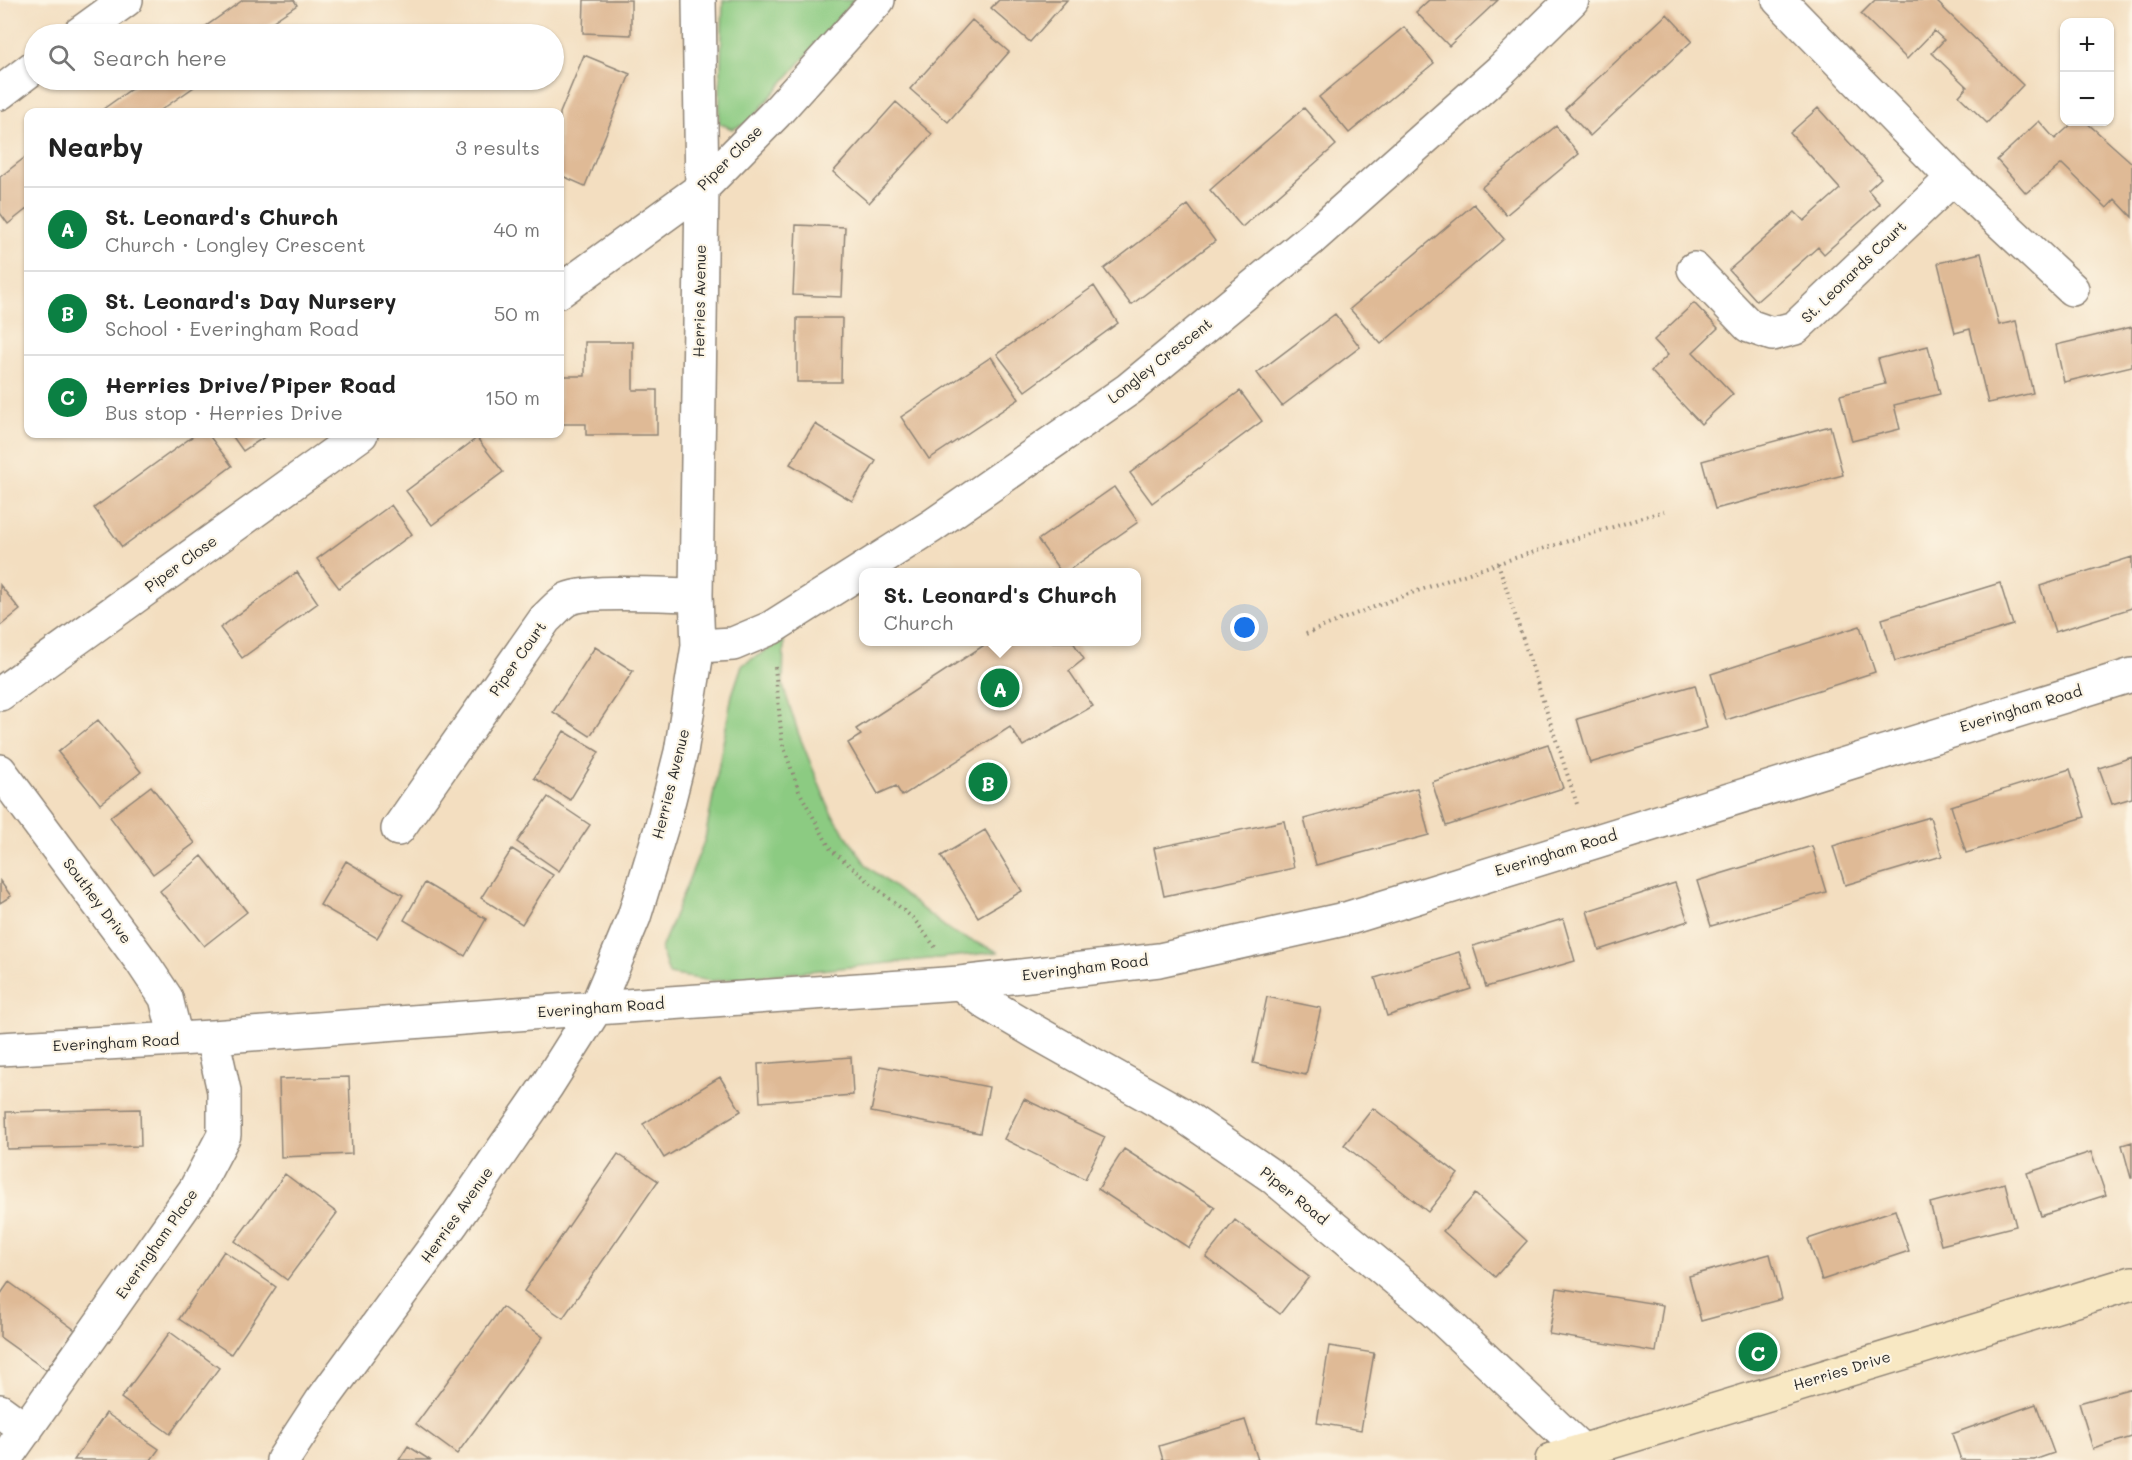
<!DOCTYPE html>
<html lang="en">
<head>
<meta charset="utf-8">
<style>
	:root { --surface:#fff; --page:#f6f6f6; --text:#222; --muted:#767676; --line:#e0e0e0; --accent:#0b8043 }
	body { margin:0; font-family:Mali,sans-serif; background:var(--page); color:var(--text) }
	.controls { position:absolute; right:18px; top:18px; display:grid; overflow:hidden; border-radius:12px; box-shadow:0 2px 4px #0004 }
	.controls button { width:54px; height:54px; display:grid; place-items:center; padding:0; border:0; border-bottom:2px solid var(--line); background:var(--surface); color:var(--text); font:30px sans-serif }
	.you { position:absolute; left:1245px; top:628px; width:21px; height:21px; margin:-15px; border:4px solid #fff; border-radius:50%; background:#1a73e8; box-shadow:0 0 0 9px #1a73e833 }
	.badge { display:grid; place-items:center; width:39px; height:39px; border-radius:50%; background:var(--accent); color:#fff; font-size:20px; font-weight:700 }
	.pin { position:absolute; translate:-50% -50%; border:3px solid #fff; box-shadow:0 2px 6px #0006 }
	.popup { position:absolute; left:859px; top:568px; width:282px; height:78px; box-sizing:border-box; display:grid; place-content:center; border-radius:12px; background:var(--surface); filter:drop-shadow(0 2px 4px #0005); font-size:20px; white-space:nowrap; color:var(--muted) }
	.popup b { font-size:22px; color:var(--text) }
	.popup::after { content:''; position:absolute; left:50%; top:100%; margin-left:-12px; border:12px solid transparent; border-top-color:var(--surface) }
	.list { margin:0; padding:0; list-style:none }
	h2 { display:flex; justify-content:space-between; align-items:center; height:78px; margin:0; padding:0 24px; font-size:26px }
	h2 small { font-size:20px; font-weight:400; color:var(--muted) }
	.list li { display:grid; grid-template-columns:39px 1fr auto; gap:18px; align-items:center; box-sizing:border-box; height:84px; padding:0 24px; border-top:2px solid var(--line) }
	.list b { display:block; font-size:22px; white-space:nowrap }
	.list p { margin:0; font-size:20px; white-space:nowrap; color:var(--muted) }
	.list em { font-size:20px; font-style:normal; color:var(--muted) }
	.icon { flex:none; width:33px; height:33px; fill:none; stroke:currentColor; stroke-width:2; stroke-linecap:round; stroke-linejoin:round }
	.map { position:relative; flex:none; width:2132px; height:1460px; overflow:hidden }
	.search { position:absolute; background:var(--surface); box-shadow:0 2px 4px #0004; left:24px; top:24px; width:540px; height:66px; display:flex; align-items:center; gap:15px; box-sizing:border-box; padding:0 21px; border-radius:33px; color:var(--muted); font-size:22px }
	.panel { position:absolute; background:var(--surface); box-shadow:0 2px 4px #0004; left:24px; top:108px; width:540px; height:330px; border-radius:12px }
	.map>svg:first-child { display:block }
	.green { fill:#8ccb82; stroke:#5c7b56; stroke-width:1.5 }
	.building { fill:#dfba96 }
	.lines { fill:none; stroke-linecap:round; stroke-linejoin:round }
	.street-casing { stroke:#8f8476; stroke-width:36 }
	.secondary-casing { stroke:#8f8476; stroke-width:36 }
	.path { stroke:#8f8476; stroke-width:4; stroke-dasharray:1.5 4.5; stroke-linecap:butt }
	.street { stroke:#fff; stroke-width:33 }
	.secondary { stroke:#f8e8c3; stroke-width:33 }
	.labels { text-anchor:middle; stroke-width:4.5; stroke-linejoin:round; paint-order:stroke }
	.street-label { font-size:15px; fill:#2b2b2b; stroke:#fcf5e5 }
</style>
</head>
<body>
<div class="map">
<svg width="2132" height="1460" viewBox="0 0 2132 1460">
	<rect width="100%" height="100%" fill="#fcf5e5"/>
	<filter id="ink" filterUnits="userSpaceOnUse"><feTurbulence type="fractalNoise" baseFrequency=".0167" numOctaves="2"/><feDisplacementMap in="SourceGraphic" scale="12" xChannelSelector="R" yChannelSelector="G"/><feConvolveMatrix kernelMatrix="1 2 1 2 8 2 1 2 1" color-interpolation-filters="sRGB"/></filter>
	<filter id="wash" filterUnits="userSpaceOnUse"><feTurbulence type="fractalNoise" baseFrequency=".008" numOctaves="4" result="noise"/><feDisplacementMap in="SourceGraphic" scale="24" xChannelSelector="R" yChannelSelector="G"/><feGaussianBlur stdDeviation="1.35" result="paint"/><feColorMatrix in="noise" values="0 0 0 0 0 0 0 0 0 0 0 0 0 0 0 0 0 1.4 0 .05"/><feComposite in="paint" operator="in"/></filter>
	<g filter="url(#wash)">
		<rect width="100%" height="100%" fill="#f3dec0"/>
		<path class="green" d="M723 0H854L748 123 732 129 719 123Z
			M784 640 783 686 799 735 831 813 867 866 953 933 999 952 711 981 669 974 661 949 705 839 732 695 742 665Z"/>
		<g id="blocks">
			<path class="building" d="M243 0H294L297 5 254 34H206L202 29Z
				M584 0H631V35L583 33Z
				M999 0H1067L1030 42 991 8Z
				M1429 0H1498L1449 46 1416 12Z
				M1875 0H1935L2023 85 1987 123 1959 96 1967 87 1932 53 1944 40 1934 31 1907 59 1861 14Z
				M1667 14 1692 41 1590 136 1565 109Z
				M972 20 1009 52 948 122 910 89Z
				M1404 27 1434 63 1349 133 1319 97Z
				M584 55 630 74 585 186 560 175V113Z
				M144 80H204L158 112H99Z
				M896 102 932 134 869 203 833 172Z
				M1304 108 1336 145 1242 227 1210 190Z
				M1818 108 1881 178 1868 190 1880 204 1824 254 1818 247 1757 301 1729 270 1795 212 1804 221 1840 189 1790 133Z
				M2039 121 2055 139 2074 122H2086L2132 163V217L2115 199 2107 208 2062 164 2026 193 1997 160Z
				M1556 126 1579 154 1506 215 1482 187Z
				M28 155V208L8 224 0 213V177Z
				M1474 204 1504 239 1381 344 1350 309Z
				M1188 205 1215 241 1131 305 1104 269Z
				M796 225 845 227 842 297 793 295Z
				M1981 253 1999 325 2016 321 2033 393 1988 403 1970 329 1955 333 1938 263Z
				M1094 286 1118 323 1025 391 997 354Z
				M1694 303 1718 328 1693 352 1733 394 1701 424 1651 371 1668 355 1654 340Z
				M1335 314 1360 347 1282 406 1257 373Z
				M797 318H842L841 382H797Z
				M2132 327V366L2064 382 2056 345Z
				M585 342H633V390H657V435H586V424H560V376H585Z
				M1928 346 1940 394 1894 405 1900 429 1852 441 1840 395 1885 384 1878 359Z
				M991 357 1019 399 929 459 901 417Z
				M1240 391 1262 421 1152 503 1130 473Z
				M815 424 876 461 852 501 790 464Z
				M1830 426 1843 475 1715 509 1702 461Z
				M196 434H208L232 466 122 547 94 508Z
				M231 434H269L243 451Z
				M477 438 503 472 432 525 406 491Z
				M1114 487 1138 522 1066 572H1061L1038 540Z
				M391 505 412 534 339 588 317 559Z
				M2132 557V608L2055 632 2040 586Z
				M297 572 318 603 242 658 220 628Z
				M2000 583 2013 625 1895 661 1882 619Z
				M0 585 20 610 0 626Z
				M1860 626 1875 672 1726 720 1711 674Z
				M983 642H1073L1084 659 1069 671 1093 706 1023 746 1010 727 902 796 896 786 878 794 848 743 861 735 856 729 986 644Z
				M595 647 633 671 590 736 553 712Z
				M1695 685 1707 728 1590 763 1577 719Z
				M98 720 141 772 100 804 58 752Z
				M564 731 599 752 570 800 534 778Z
				M1548 744 1563 788 1446 826 1432 782Z
				M2132 757V798L2112 804 2099 768Z
				M2070 769 2085 817 1966 853 1951 806Z
				M151 786 195 843 153 874 110 817Z
				M1417 788 1429 835 1316 865 1304 819Z
				M548 797 590 825 559 871 517 842Z
				M1930 817 1942 856 1845 885 1833 846Z
				M1284 821 1294 868 1164 896 1154 848Z
				M985 830 1022 891 978 917 941 856Z
				M1812 846 1826 892 1711 926 1697 881Z
				M512 849 553 875 522 924 481 898Z
				M202 856 247 912 204 946 160 891Z
				M346 861 403 895 377 938 320 905Z
				M0 881 11 896 0 903Z
				M425 883 486 919 465 956 404 920Z
				M1675 883 1688 921 1599 950 1587 911Z
				M1563 919 1575 961 1486 987 1473 946Z
				M1459 952 1471 989 1387 1016 1375 978Z
				M1267 997 1321 1008 1306 1075 1253 1063Z
				M851 1057 853 1095 760 1102 758 1064Z
				M880 1066 989 1087 980 1133 871 1112Z
				M349 1077 352 1154 281 1157 279 1079Z
				M720 1077 741 1111 664 1158 643 1124Z
				M1024 1099 1105 1137 1085 1179 1004 1139Z
				M1373 1108 1458 1174 1428 1212 1344 1145Z
				M140 1109 141 1146 7 1149 6 1112Z
				M2132 1142V1178H2131L2122 1145Z
				M1124 1149 1215 1207 1189 1248 1098 1189Z
				M2091 1152 2106 1195 2041 1216 2027 1173Z
				M618 1154 658 1181 563 1318 524 1291Z
				M285 1174 337 1213 287 1280 235 1241Z
				M2005 1183 2016 1226 1941 1245 1930 1203Z
				M1475 1194 1527 1241 1495 1277 1443 1231Z
				M1895 1210 1909 1251 1822 1280 1808 1239Z
				M1235 1220 1309 1277 1280 1314 1206 1257Z
				M224 1251 276 1287 231 1354 179 1319Z
				M1770 1254 1782 1299 1701 1321 1689 1276Z
				M9 1282 75 1330 46 1370 0 1337V1295Z
				M1557 1288 1663 1305 1656 1352 1549 1334Z
				M502 1307 543 1337 457 1454 416 1424Z
				M170 1332 219 1368 170 1434 121 1398Z
				M1329 1346 1374 1353 1361 1430 1317 1423Z
				M2132 1388V1437L2093 1449 2079 1403Z
				M2036 1404 2054 1453 2034 1460H1961L1952 1434Z
				M106 1413 159 1449 151 1460H74Z
				M1245 1420 1258 1460H1163L1159 1446Z
				M408 1446 430 1460H399Z"/>
		</g>
	</g>
	<g filter="url(#ink)">
		<use href="#blocks" fill-opacity="0" stroke="#8f8476" stroke-width="1.5"/>
		<g class="lines">
			<defs>
				<path id="street" d="M1779 0 1953 178 2072 289
					M79 34 126 0
					M0 93 34 67
					M1694 269 1749 326 1772 334 1795 328 1953 178
					M560 291 702 188 776 113 878 0
					M698 646 733 644 771 628 932 526 1129 389 1311 239 1500 71 1572 0
					M0 694 361 434
					M0 771 142 962 166 998 176 1039
					M398 829 545 619C552 613 558 605 566 600 583 589 672 595 696 595
					M960 983 988 1004 1037 1033 1181 1114 1273 1177 1433 1310 1592 1460
					M0 1049 212 1037 596 1008 960 983 1159 960 1349 918 2132 675
					M0 1411 26 1430
					M4 1460 195 1190 224 1135V1091L212 1037
					M283 1460 321 1402 453 1222 546 1087 596 1008 634 917 664 819 681 752 698 646 696 595 702 188 699 0"/>
				<path id="secondary" d="M1552 1460 2132 1283"/>
			</defs>
			<use href="#street" class="street-casing"/>
			<use href="#secondary" class="secondary-casing"/>
			<path class="path" d="M1498 563 1578 807
				M1306 634C1422 585 1543 549 1664 511
				M775 667 782 742 799 791 831 850 914 919 935 947"/>
			<use href="#street" class="street"/>
			<use href="#secondary" class="secondary"/>
		</g>
	</g>
	<g class="labels">
		<g class="street-label">
			<text transform="translate(730 158) rotate(-45)" y="5">Piper Close</text>
			<text transform="translate(1854 272) rotate(-44)" y="5">St. Leonards Court</text>
			<text transform="translate(700 301) rotate(-89)" y="5">Herries Avenue</text>
			<text transform="translate(1160 361) rotate(-38)" y="5">Longley Crescent</text>
			<text transform="translate(181 564) rotate(-36)" y="5">Piper Close</text>
			<text transform="translate(518 659) rotate(-55)" y="5">Piper Court</text>
			<text transform="translate(2021 709) rotate(-17)" y="5">Everingham Road</text>
			<text transform="translate(671 784) rotate(-76)" y="5">Herries Avenue</text>
			<text transform="translate(1556 853) rotate(-17)" y="5">Everingham Road</text>
			<text transform="translate(97 901) rotate(53)" y="5">Southey Drive</text>
			<text transform="translate(1085 968) rotate(-7)" y="5">Everingham Road</text>
			<text transform="translate(601 1008) rotate(-4)" y="5">Everingham Road</text>
			<text transform="translate(116 1043) rotate(-3)" y="5">Everingham Road</text>
			<text transform="translate(1294 1196) rotate(39)" y="5">Piper Road</text>
			<text transform="translate(457 1215) rotate(-55)" y="5">Herries Avenue</text>
			<text transform="translate(157 1244) rotate(-55)" y="5">Everingham Place</text>
			<text transform="translate(1842 1371) rotate(-17)" y="5">Herries Drive</text>
		</g>
	</g>
</svg>
<div class="controls">
<button>+</button>
<button>−</button>
</div>
<div class="you"></div>
<div class="pin badge" style="left:1000px;top:688px">A</div>
<div class="popup"><b>St. Leonard's Church</b>Church</div>
<div class="pin badge" style="left:988px;top:782px">B</div>
<div class="pin badge" style="left:1758px;top:1352px">C</div>
<div class="search"><svg class="icon" aria-label="search" viewBox="0 0 24 24"><circle cx="10" cy="10" r="6"/><path d="M15 15l6 6"/></svg>Search here</div>
<section class="panel">
<h2>Nearby<small>3 results</small></h2>
<ul class="list">
<li><span class="badge">A</span><div><b>St. Leonard's Church</b><p>Church · Longley Crescent</p></div><em>40 m</em></li>
<li><span class="badge">B</span><div><b>St. Leonard's Day Nursery</b><p>School · Everingham Road</p></div><em>50 m</em></li>
<li><span class="badge">C</span><div><b>Herries Drive/Piper Road</b><p>Bus stop · Herries Drive</p></div><em>150 m</em></li>
</ul>
</section>
</div>
</body>
</html>
